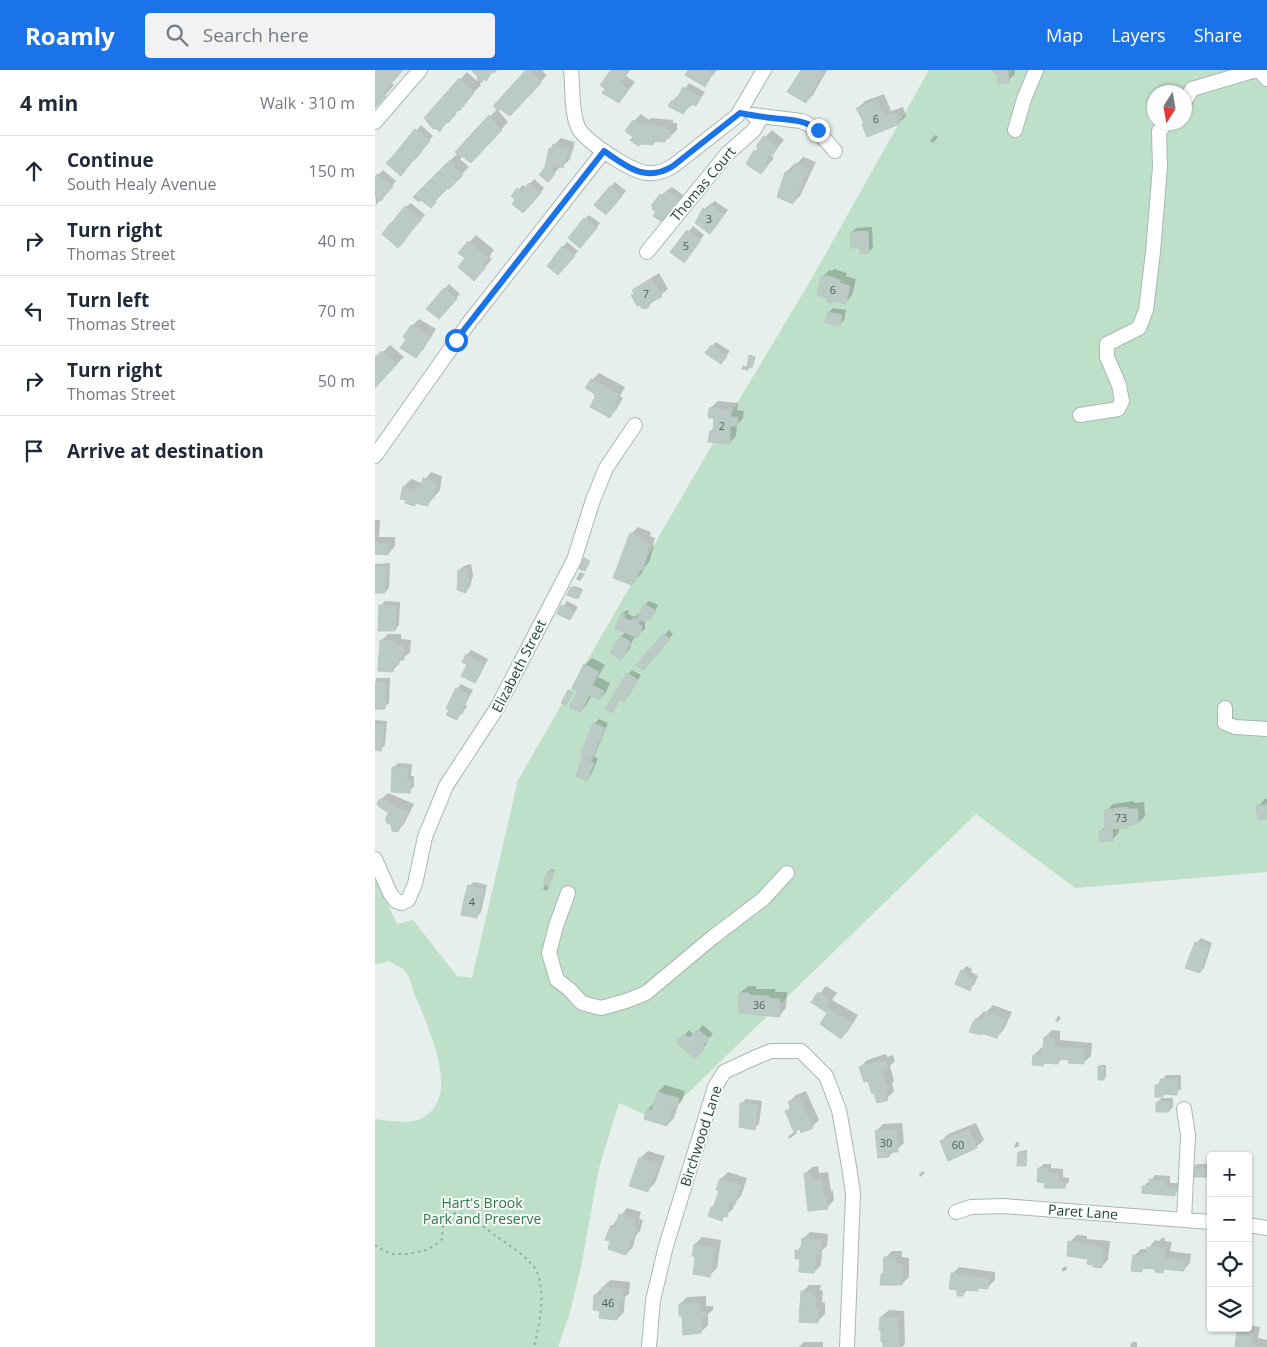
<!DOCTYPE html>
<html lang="en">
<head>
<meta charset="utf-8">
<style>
	:root { --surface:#fff; --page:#f2f2f3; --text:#1f2937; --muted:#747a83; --line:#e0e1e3; --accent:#1a73e8 }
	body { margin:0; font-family:"Open Sans",sans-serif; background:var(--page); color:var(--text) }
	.controls { position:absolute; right:15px; bottom:15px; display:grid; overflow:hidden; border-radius:5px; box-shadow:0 1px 4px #0004 }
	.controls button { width:45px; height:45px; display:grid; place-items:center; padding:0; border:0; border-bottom:1px solid var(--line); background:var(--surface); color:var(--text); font:25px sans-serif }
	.compass { position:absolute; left:772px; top:15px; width:45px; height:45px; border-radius:50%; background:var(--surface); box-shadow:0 1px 4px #0004; rotate:191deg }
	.stop { position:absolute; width:15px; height:15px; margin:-11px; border:4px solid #1a73e8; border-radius:50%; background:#fff }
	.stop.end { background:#1a73e8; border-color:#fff; box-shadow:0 1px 5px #0008 }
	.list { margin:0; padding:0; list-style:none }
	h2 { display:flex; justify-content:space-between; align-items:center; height:65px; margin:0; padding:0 20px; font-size:21px }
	h2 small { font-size:16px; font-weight:400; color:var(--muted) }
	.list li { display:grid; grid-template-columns:32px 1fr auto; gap:15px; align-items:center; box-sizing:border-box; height:70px; padding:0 20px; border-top:1px solid var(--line) }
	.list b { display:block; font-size:19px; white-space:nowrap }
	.list p { margin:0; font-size:16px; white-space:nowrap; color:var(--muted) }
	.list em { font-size:16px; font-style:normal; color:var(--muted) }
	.icon { flex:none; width:28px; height:28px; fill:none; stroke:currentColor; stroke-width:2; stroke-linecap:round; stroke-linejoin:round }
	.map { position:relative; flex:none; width:892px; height:1277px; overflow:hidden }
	header { display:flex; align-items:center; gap:30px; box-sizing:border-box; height:70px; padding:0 25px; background:var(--accent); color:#fff }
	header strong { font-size:24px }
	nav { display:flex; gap:28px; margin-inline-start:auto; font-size:18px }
	.search { width:350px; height:45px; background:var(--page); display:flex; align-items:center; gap:12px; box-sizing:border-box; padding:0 18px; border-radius:5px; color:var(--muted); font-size:19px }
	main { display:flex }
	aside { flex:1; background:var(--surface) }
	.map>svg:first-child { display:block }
	.green { fill:#bfe0c8; fill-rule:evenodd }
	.shadow { fill:#0003 }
	.building { fill:#bbcac4; stroke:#b8c9c2 }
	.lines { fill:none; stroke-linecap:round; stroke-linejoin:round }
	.minor-casing { stroke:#a8b8b2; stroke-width:16 }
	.path { stroke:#86b3a5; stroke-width:2; stroke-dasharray:2.5 4; stroke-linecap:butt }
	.minor { stroke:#fff; stroke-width:14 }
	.route { stroke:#1a73e8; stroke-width:6 }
	.labels { text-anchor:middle; stroke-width:4; stroke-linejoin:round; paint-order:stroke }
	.number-label { font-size:11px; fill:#4a645c }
	.street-label { font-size:14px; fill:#24423a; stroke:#f7fbf9 }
	.park-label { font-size:14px; fill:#2d7a4b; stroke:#f7fbf9 }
</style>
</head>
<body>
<header>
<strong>Roamly</strong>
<div class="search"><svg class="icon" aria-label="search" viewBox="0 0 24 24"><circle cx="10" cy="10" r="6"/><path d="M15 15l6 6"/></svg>Search here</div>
<nav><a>Map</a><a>Layers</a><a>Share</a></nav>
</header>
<main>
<aside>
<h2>4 min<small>Walk · 310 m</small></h2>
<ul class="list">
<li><svg class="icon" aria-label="ahead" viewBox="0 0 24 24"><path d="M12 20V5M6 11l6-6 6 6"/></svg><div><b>Continue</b><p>South Healy Avenue</p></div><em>150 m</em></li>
<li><svg class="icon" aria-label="right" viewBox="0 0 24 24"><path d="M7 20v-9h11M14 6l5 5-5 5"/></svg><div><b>Turn right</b><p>Thomas Street</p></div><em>40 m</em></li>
<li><svg class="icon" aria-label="left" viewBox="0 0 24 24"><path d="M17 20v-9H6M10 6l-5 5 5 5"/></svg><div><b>Turn left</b><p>Thomas Street</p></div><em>70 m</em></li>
<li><svg class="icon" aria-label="right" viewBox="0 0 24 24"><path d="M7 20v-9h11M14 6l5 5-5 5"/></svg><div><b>Turn right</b><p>Thomas Street</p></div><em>50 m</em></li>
<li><svg class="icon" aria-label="arrive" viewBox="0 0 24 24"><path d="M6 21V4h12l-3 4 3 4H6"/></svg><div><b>Arrive at destination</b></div></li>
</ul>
</aside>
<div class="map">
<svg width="892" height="1277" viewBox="0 0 892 1277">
	<rect width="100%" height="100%" fill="#e6efeb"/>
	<path class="green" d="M554 0H892V802L700 818 601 744 284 1051 244 1033 224 1098 206 1197 195 1242 183 1277H0V1049C17 1051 38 1056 52 1045 84 1021 53 958 42 930 38 922 36 908 30 901 27 897 19 894 14 891L0 895V806L22 854 38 850 82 906 97 908 143 710 330 387 437 208ZM780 22H810V52H780Z"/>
	<path class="shadow" d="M0 0H27L16 13 19 15 0 37Z
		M97 0H120L105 13 106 15 97 24 98 25 65 60 59 56 58 58 50 48 92 2 102 11 105 7Z
		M153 0H169L168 2 172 5 142 38Z
		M237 0H255L251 6 260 12 244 32 232 18Z
		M315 0H342L330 15Z
		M427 0H452L438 25 431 32Z
		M620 0H640V4L633 11Z
		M314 13 330 22 321 35 318 33 308 43 298 31 302 26 304 27Z
		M509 24 516 41 528 37 531 46 524 53 483 38 490 31Z
		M122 39 133 52 103 85 88 86 85 89 94 97 74 117 73 116 56 136 40 126 83 83 82 82Z
		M266 44 274 50 276 48 298 50V53H302V60L290 71 282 70 278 74 260 67 259 51Z
		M46 55 58 66 30 99 13 93Z
		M397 60 409 70 396 85 399 88 386 103 373 93 390 67Z
		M560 65 563 67 558 73 555 71Z
		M186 68 200 72 195 89 188 96H186L173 110 172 98 175 79Z
		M428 87 441 92 425 126 418 133 411 102 418 95 420 96Z
		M8 100 21 111 1 135 0 108Z
		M159 109 169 118 153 137 137 126 148 115 151 118Z
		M240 112 251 121 235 139V117Z
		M297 117 308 125 295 144 290 148 286 125Z
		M340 131 353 140 339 158 321 152 329 139Z
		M36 133 50 145 27 172 31 137Z
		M214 145 225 153 210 172V149Z
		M318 156 329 165 313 186 297 182Z
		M497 157 498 178 494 182 486 176 476 163 481 158Z
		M101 165 119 180 114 187 117 189 106 202 85 183Z
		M192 172 203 181 187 199 173 196Z
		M459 199 472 203 471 206 481 209 477 225 470 233 459 230 447 207 454 200 457 201Z
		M284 203 293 219 273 236 258 221 266 214Z
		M74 214 85 224 68 243 53 238Z
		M458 238 471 240 469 250 464 255 452 252 454 242Z
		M44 249 61 259 48 280 41 286 37 256Z
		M341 272 355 281 346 292 337 276Z
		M15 275 29 287 0 316V290Z
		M224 303 250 317 245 326 248 328 241 340 234 347 222 326 217 310Z
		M343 331 363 333 362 340 369 341 368 348 362 355 361 366 354 373 336 361 339 358 340 347 335 338Z
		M56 402 67 406 65 420 53 434 42 432 39 434 29 416 36 409 47 413Z
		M0 450H5L4 467H20V476L13 484 0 483Z
		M263 457 276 462 275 466 280 468 278 475 279 476 274 492 270 496 267 503 257 514 256 464Z
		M15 493 14 518 10 522H0V494Z
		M96 494 98 505 95 517 91 521 84 500 89 496Z
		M205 502 210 504 205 511 201 509Z
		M199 516 208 519 203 528 197 517Z
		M10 531 25 532 24 555 20 560 5 536Z
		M192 531 203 537 195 549 184 543Z
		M274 531 283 535 279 544 270 551V559L260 566 255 576 256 577 251 583H237L246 566 251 562 247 544 252 540 254 541 253 544 260 547 263 544 265 545 270 535Z
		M294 560 298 564 272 595 274 583Z
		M13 564H26V569L36 570 35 582 25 591 24 594 17 601 6 571Z
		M96 580 113 589 104 607 99 612 92 585Z
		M217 588 230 595 223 607 235 613 231 622 224 629 217 625 212 634 205 641 204 620 210 595Z
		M257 600 266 605 254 625 249 630 246 628 237 641 253 604Z
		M1 608H15L14 633 9 637H0Z
		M86 614 98 620 90 635 92 636 91 638 82 648V619Z
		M224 649 233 653 219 687 223 688 216 705 212 709 203 706 219 654Z
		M0 650 12 651 10 675 6 679H0Z
		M23 693 37 694 36 706H39V717L34 721 18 698Z
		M13 723 39 734 29 754 22 761 16 743 3 732Z
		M890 729H892V747L883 736Z
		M759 731V733L769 732 770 746 763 753 756 754 752 757H744V762L737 770 726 761 731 755V741L738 734Z
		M176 799 180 800 172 821 168 819Z
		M99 812 112 815 106 842 102 847 94 816Z
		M826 868 837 873 829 898 825 902 821 873Z
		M591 896 597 899 596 902 603 906 599 915 594 919 587 901Z
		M373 916H381V919H401L400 922H412L411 938 404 946 365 923Z
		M451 916 462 923 457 930 483 945 473 961 466 968 454 943 438 932Z
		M618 935 637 942 629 959 622 967 608 962 605 964 602 949 609 941 611 942Z
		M683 946 686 947 683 952 680 951Z
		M328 955 338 964 332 970V974L320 987 303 972 314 960 319 965Z
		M677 960 685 961V970L717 973 716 986 708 993 688 988 683 993 670 992 667 995 659 985 666 978 669 979 670 967Z
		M511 984 512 987 518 985 520 991 515 996 519 1011 517 1013 519 1021 512 1028 494 1010 485 997 492 990Z
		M726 995H731V1007L729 1009 724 997Z
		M791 1005H806V1019L801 1023H789L787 1025 781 1016Z
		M290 1015 310 1021 307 1031 303 1035 299 1048 292 1055 273 1039 280 1032 283 1022Z
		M431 1021 444 1050 437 1057 427 1062 425 1058 420 1060 422 1063 414 1069 413 1067 420 1061 411 1042 416 1037 414 1032 421 1025Z
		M786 1028H798V1037L794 1041 782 1033Z
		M371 1029 387 1031 384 1054 379 1058 366 1034Z
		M527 1053 529 1073 514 1086 501 1061 508 1054Z
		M601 1053 609 1070 601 1077 566 1072 573 1064Z
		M641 1072H644V1076L639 1078Z
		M652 1080V1093L650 1095 644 1083 646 1081Z
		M273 1081 290 1086 280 1113 273 1120 256 1115 265 1088Z
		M669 1094H676V1098L688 1099V1107L694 1108V1112L689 1117 671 1111 664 1098Z
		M822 1094H836V1102L832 1106 818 1098Z
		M443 1096 444 1103 453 1102 456 1121H458L459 1130 452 1138 430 1104 437 1097Z
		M548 1101 550 1103 545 1107 544 1104Z
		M353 1102 372 1108 366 1126 359 1133 358 1139 347 1149 334 1145 337 1137 341 1133 345 1120 346 1109Z
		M780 1105 795 1106V1113H804V1120L799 1125 769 1116 773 1112H775Z
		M252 1138 266 1142 264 1149 268 1150 265 1161 261 1165 258 1177 251 1184 237 1156Z
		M435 1162 453 1164 452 1176 447 1180 446 1195 439 1202 422 1181 428 1174V1169Z
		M702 1165 712 1166V1169L735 1171 733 1190 726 1197 695 1172Z
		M327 1167 346 1170 342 1198 335 1205 322 1186 320 1174Z
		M787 1168H790V1171L797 1172 795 1181 816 1184 815 1193 808 1200 791 1198 787 1202 781 1198 770 1197 766 1201 759 1186 766 1179H773L780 1170 784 1171Z
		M517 1181H527V1187L534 1188V1207L527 1214 507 1205 510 1202V1188Z
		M691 1196 692 1199 688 1202 686 1199Z
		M584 1197 620 1202V1210L613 1217 593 1219 588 1225 577 1204Z
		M235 1210 255 1212 254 1224 250 1227 249 1242 242 1249 226 1239 220 1225Z
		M434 1215H446L445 1220 448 1221 447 1232 450 1233V1244L442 1252 427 1222Z
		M331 1226V1236H338V1240L333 1244V1255L326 1262 308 1245 305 1234 312 1227Z
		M514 1240 529 1241 530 1274 527 1277H509L506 1247Z
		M873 1255 885 1257 883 1268 892 1270V1277H861L863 1262 867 1258H873Z
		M429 1272H448V1277H424Z
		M757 1272H762V1277H755Z"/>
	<path class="building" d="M0 0H28L8 23 0 16Z
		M96 0H122L119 3 118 1 111 11 109 9 106 13 102 9 103 7Z
		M151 0H156L166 13 135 46 125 39 124 41 118 36Z
		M236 0H254L245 13 254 19 244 33 227 23 230 19 225 15Z
		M313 0H332L337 4 330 17 310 5Z
		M426 0H443L447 3 431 33 412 22Z
		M618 0H633L634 13H623L622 3 619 4Z
		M84 8 99 23 94 28 93 27 90 30 92 32 84 41 83 40 80 43 81 44 73 53 71 52 65 62 60 58 58 59 49 48Z
		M0 16 11 26 0 38Z
		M308 17 326 27 321 36 317 34 315 37 313 36 308 44 293 36 297 30 300 32Z
		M502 30 509 47 521 43 525 54 492 67 487 54 489 53 481 38Z
		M114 45 127 60 96 93 87 86 85 87 80 82Z
		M258 50 268 58V54L292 57V59L296 60 295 68H290V72L279 71 278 75 267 74 263 76 255 70 258 67 250 61Z
		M40 59 55 71 49 78 34 66Z
		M34 66 49 78 44 85 29 72Z
		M389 66 403 77 396 87 394 86 389 93 393 95 386 104 371 94 379 80 382 82 385 79 381 76Z
		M29 72 44 85 37 92 23 80Z
		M178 74 194 79 188 98 179 95 177 100 180 104 173 112 164 105 170 97 174 78 176 79Z
		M23 80 37 92 32 98 18 86Z
		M18 86 32 98 26 106 11 93Z
		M75 90 81 95 79 97 88 105 74 119 73 118 60 131 61 132 56 138 46 130 44 132 38 127Z
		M420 93 434 99 418 134 402 127 410 102H416Z
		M2 104 18 117 11 124 0 115V107Z
		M154 113 166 123 148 143 137 134 140 130 136 126 142 118 146 122Z
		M0 115 11 124 6 131 0 125Z
		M235 116 247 126 231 145 219 135Z
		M292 121 305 130 291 150 289 149 287 152 278 146 281 142 277 139 278 137 276 136 285 124 287 126Z
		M335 134 349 145 335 164 320 153 328 138 330 140Z
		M30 136 46 150 40 157 24 143Z
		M24 143 40 157 35 163 19 150Z
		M209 148 222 158 205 178 193 168Z
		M19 150 35 163 30 170 13 156Z
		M13 156 30 170 23 178 7 164Z
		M312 160 326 170 309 193 295 182Z
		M493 161 494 183 485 184V178H476L475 162Z
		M93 171 113 188 107 194 111 197 99 211 83 197 90 188 83 183Z
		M187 176 200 186 183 205 172 196Z
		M451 205 465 210V213L475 216 471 234 458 231 457 233 452 232V228L442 225 446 206 450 207Z
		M277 209 287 227 274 233V237L271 239 266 238 265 235 262 236 256 225 259 224 257 220Z
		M69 218 82 229 64 249 51 239Z
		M453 242 467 245 465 256 450 253Z
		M36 255 55 267 41 288 25 278 31 269 28 267Z
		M336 275 352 286 346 294 330 283Z
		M7 281 22 294 0 318V287Z
		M374 285 380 287 377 298 374 297 373 300 367 299 368 296 372 297Z
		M216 309 244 324 239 333 242 335 235 348 215 337 220 327 219 326 220 324 210 318Z
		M334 338 356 340V347H363L362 356H355V374L333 372 335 361H338L339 348H333Z
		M48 408 61 413 59 428H55L53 436 40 433V436L30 433 31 430 25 429 28 416 41 420 42 416 46 417Z
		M255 463 270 469 269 473 274 475 271 483H273L267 501 265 500 260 512 258 511 257 515 238 508Z
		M0 473 14 474 13 485 0 484Z
		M209 488 215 491 210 501 204 499Z
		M0 497H11L10 523H0Z
		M92 498 94 510 91 523 82 520 83 500Z
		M196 517 207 521 203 529 192 525Z
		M269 534 280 540 275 550 272 548 270 552 262 549Z
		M4 535 21 536 20 561H3Z
		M186 535 200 541 195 550 182 544Z
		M246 543 250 545 249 548 256 551 258 548 265 551 263 554 267 556 265 565 263 564 262 568 240 558Z
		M288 564 295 569 268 601 261 595Z
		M245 566 256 572 251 581H253L246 590 235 583Z
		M5 570 20 571V576H29V590H23V595H18V602L3 601Z
		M91 584 109 594 100 613 86 606 92 595 87 592Z
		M209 594 224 602 217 615 229 621 224 630 214 625 206 642 194 637 203 621 197 618Z
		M252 603 263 610 249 631 245 629 237 643 230 639Z
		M0 612H11L10 639H0Z
		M81 618 94 624 87 639 89 640 87 644H85L82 650 71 645 74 640 71 638Z
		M193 620 198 623 191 635 186 633Z
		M218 653 230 658 216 691 205 686Z
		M0 655H9L6 681 0 680Z
		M207 688 219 693 212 711 201 706Z
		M17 697 33 698 32 710H35V723L16 722Z
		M5 729 33 741 23 762 17 761 16 755 11 752V747L14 743 3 736 2 733Z
		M891 733H892V749H883L881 735H891Z
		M752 737 753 739H763V754L753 755V758L737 759 738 771 725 772 724 760H730L729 740Z
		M173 800 179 802 174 816 168 814Z
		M93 815 109 819 102 848 86 845 89 829Z
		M820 872 834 877 825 903 810 898Z
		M586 900 594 904 592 907 599 910 595 921 580 914Z
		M443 922 456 930 451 938 477 953 466 969 445 954 452 943 436 932Z
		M364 923H374V925L394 926V928L405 929V947L363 943Z
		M610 942 631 949 622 968 606 963V965L594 962 598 952H599L601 948 607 950Z
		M323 959 334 969 328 976 329 979 320 989 301 972 309 964 314 968Z
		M669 967 679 968 678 977 710 979 709 994 693 993 694 990 684 989 683 994 668 993V996L657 995 658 985 667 986Z
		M504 991 505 993 511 991 513 999 507 1001 513 1019 510 1020 513 1030 502 1033 499 1023 497 1024 493 1011 489 1012 484 997Z
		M723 996H729V1010H723Z
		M785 1009H802V1025L788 1024V1027H780V1015H785Z
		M282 1022 304 1028 300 1039H297L292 1056 269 1049 272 1039 277 1040Z
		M424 1027 438 1058 426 1063 425 1059 419 1062 410 1041 416 1039 413 1032Z
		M781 1032H794V1042H781Z
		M365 1033 383 1035 380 1060 364 1057Z
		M521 1059 523 1082H514V1087L503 1088 500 1061Z
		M594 1059 602 1078 573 1091 565 1071Z
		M643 1082H651V1096H642Z
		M264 1088 284 1093 273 1122 254 1116Z
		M663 1098H672V1102L684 1103V1111L690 1112V1118H669L670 1113 662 1112Z
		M817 1098H833V1107H816Z
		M429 1103H436L437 1110 447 1109 449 1127H451L453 1139 433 1141Z
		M345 1108 366 1115 360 1135 354 1132 352 1147 348 1146 347 1151 333 1146 336 1137 338 1138 344 1121 341 1120Z
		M774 1109 791 1110V1117H800V1126L767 1123V1116H774Z
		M244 1144 260 1149 258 1156 262 1157 258 1169 256 1168 251 1185 233 1179 235 1171 230 1170 236 1155 240 1157Z
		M427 1168 447 1170 445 1184H441L439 1203 424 1202 425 1189H420V1180L426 1181Z
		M693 1171 706 1172 705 1175H719V1177L728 1178 727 1198 718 1197V1195L712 1194 713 1189 692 1186Z
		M319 1174 340 1177 335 1207 318 1204 320 1187 317 1186Z
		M779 1175H783V1178H790L789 1188 810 1190 809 1201 788 1199V1203L780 1202V1199L767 1198V1202L756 1201 758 1185 767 1186V1183H771L772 1177 778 1178Z
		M509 1187H520V1194H528L527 1215H505L506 1204H508Z
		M576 1203 614 1209 613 1219 603 1218V1221L588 1220V1226H582V1220L574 1219Z
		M227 1217 248 1219 247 1232H244L242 1250 224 1248 225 1241 218 1240 219 1225H226Z
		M426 1221 439 1222V1227H441V1239H444L443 1253 424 1252Z
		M325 1233V1242H331V1248H326V1263L308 1265 307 1246H304V1234Z
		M505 1247 523 1248 524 1277H508V1272H506V1260H504Z
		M862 1261 878 1264 876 1275 890 1277H860Z"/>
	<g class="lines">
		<defs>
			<path id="minor" d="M196 0C198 17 196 42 203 57 209 71 257 102 272 103 282 104 290 101 298 96L362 46 389 0
				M884 0 892 9
				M810 31 817 19 881 0
				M378 45 426 51C441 56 449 69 460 81
				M0 52 45 0
				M640 60 649 29 661 0
				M272 182 352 84 379 60 386 47
				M705 345 743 339 747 331 744 315 732 287V274L764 258 771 240 778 182 785 97 784 61 792 52
				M0 386 93 254 229 81
				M850 638V653L860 657 892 659
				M0 789 15 823 21 831 26 833 33 830 40 814 50 767 71 716 122 638 199 490 218 430 231 398 260 355
				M193 823 181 856 174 883 182 910 194 919 207 933 226 938 251 931 271 923 338 867 388 829 412 803
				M809 1039 813 1065 809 1150
				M581 1142 596 1137 628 1136 836 1152
				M873 1155 892 1158
				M274 1277 278 1230 291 1176 340 1017 349 1002 379 988 396 981H426L451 1006 464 1040 474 1096 478 1124 472 1277"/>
		</defs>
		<use href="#minor" class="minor-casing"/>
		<path class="path" d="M0 1175 15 1184H32L52 1180 59 1176 67 1169C67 1122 101 1151 121 1166 136 1177 160 1190 164 1208 170 1232 164 1254 159 1277"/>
		<use href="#minor" class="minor"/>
	</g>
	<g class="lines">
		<path class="route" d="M81 270 229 81C252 97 271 113 298 96L365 43C376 45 387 47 397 48 414 50 429 49 443 60"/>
	</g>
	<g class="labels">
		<g class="number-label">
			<text x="501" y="53">6</text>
			<text x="334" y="153">3</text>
			<text x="311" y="180">5</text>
			<text x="458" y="224">6</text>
			<text x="271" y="228">7</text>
			<text x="347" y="360">2</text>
			<text x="746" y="752">73</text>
			<text x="97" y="836">4</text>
			<text x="384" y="939">36</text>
			<text x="511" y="1077">30</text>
			<text x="583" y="1079">60</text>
			<text x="233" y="1237">46</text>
		</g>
		<g class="street-label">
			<text transform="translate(328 114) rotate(-50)" y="5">Thomas Court</text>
			<text transform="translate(144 596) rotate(-63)" y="5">Elizabeth Street</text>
			<text transform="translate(326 1066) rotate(-72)" y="5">Birchwood Lane</text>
			<text transform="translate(708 1142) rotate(4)" y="5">Paret Lane</text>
		</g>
		<g class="park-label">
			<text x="107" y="1138">Hart's Brook<tspan x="107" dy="16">Park and Preserve</tspan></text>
		</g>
	</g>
</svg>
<div class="controls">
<button>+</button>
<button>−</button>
<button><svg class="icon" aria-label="locate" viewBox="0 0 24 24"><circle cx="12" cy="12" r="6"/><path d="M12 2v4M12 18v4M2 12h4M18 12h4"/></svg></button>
<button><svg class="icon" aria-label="layers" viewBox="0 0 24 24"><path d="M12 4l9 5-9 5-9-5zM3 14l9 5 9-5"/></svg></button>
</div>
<svg class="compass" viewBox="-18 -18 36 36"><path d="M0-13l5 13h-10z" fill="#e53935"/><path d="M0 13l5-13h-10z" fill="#747a83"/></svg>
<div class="stop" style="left:81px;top:270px"></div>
<div class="stop end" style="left:443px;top:60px"></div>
</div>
</main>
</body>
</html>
